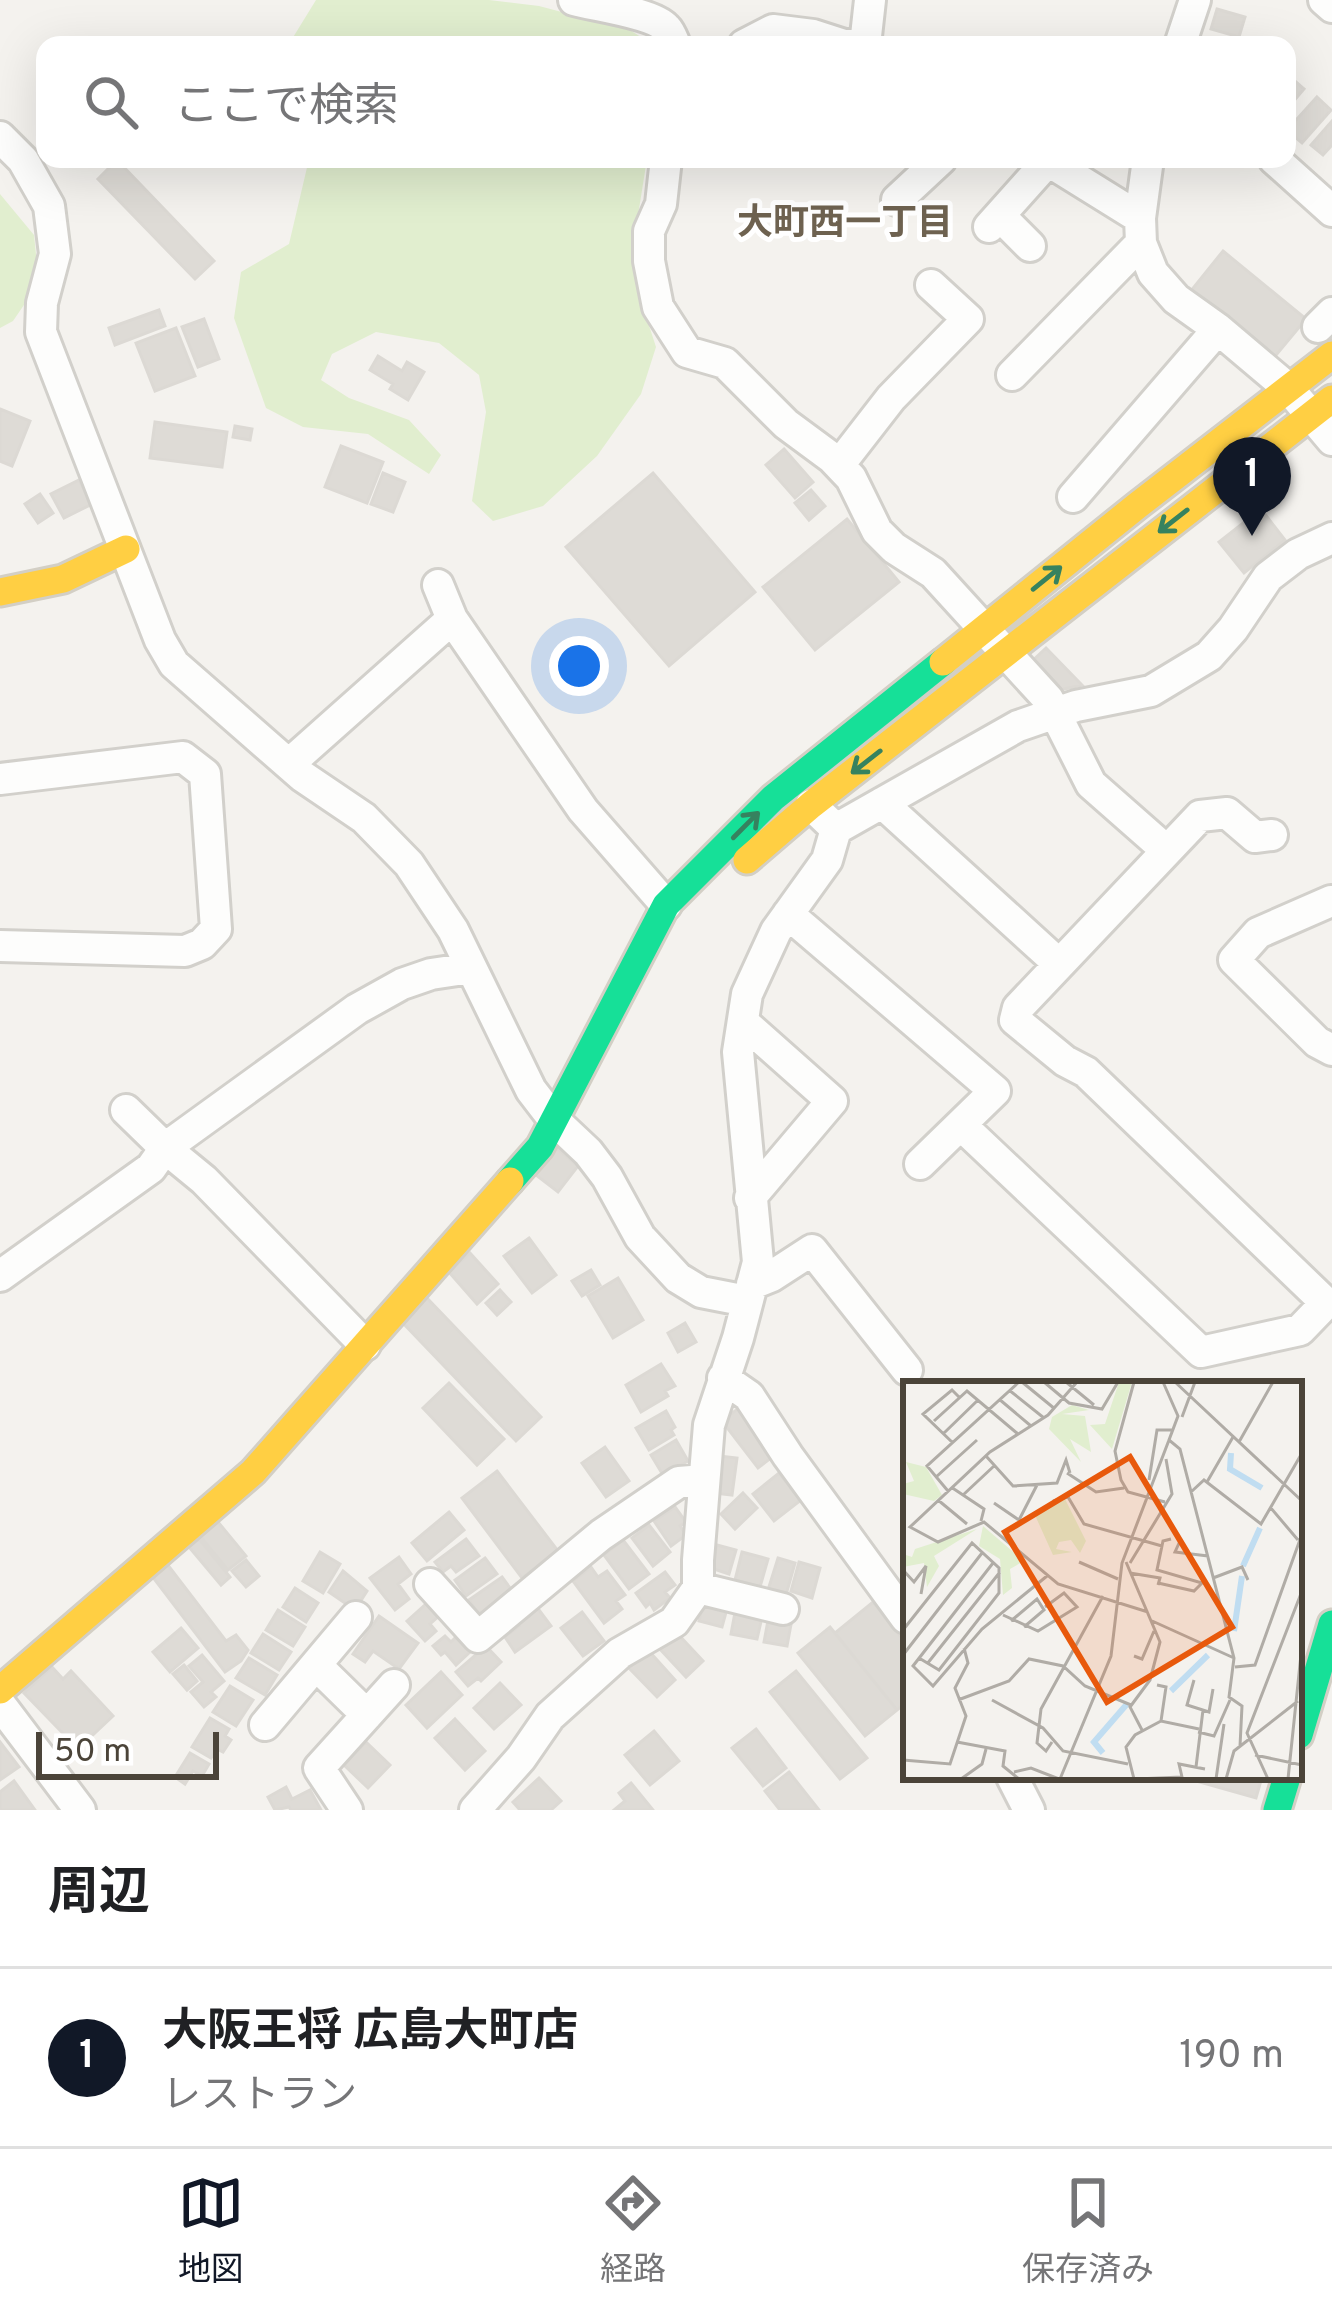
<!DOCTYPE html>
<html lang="ja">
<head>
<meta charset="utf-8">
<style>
	:root { --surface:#fff; --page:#f2f2f2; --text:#202124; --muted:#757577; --line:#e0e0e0; --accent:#111827 }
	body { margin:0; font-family:Overpass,"Noto Sans JP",sans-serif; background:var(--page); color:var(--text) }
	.scale { position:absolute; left:36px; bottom:30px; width:183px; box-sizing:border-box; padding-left:12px; border:6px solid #4b4439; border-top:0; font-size:33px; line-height:42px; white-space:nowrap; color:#4b4439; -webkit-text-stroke:9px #fff; paint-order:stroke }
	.you { position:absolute; left:579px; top:666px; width:42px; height:42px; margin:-30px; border:9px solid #fff; border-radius:50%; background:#1a73e8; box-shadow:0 0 0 18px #1a73e833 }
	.badge { display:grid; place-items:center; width:78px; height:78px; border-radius:50%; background:var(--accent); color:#fff; font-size:39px; font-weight:700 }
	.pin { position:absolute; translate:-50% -99px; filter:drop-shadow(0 3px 6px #0008) }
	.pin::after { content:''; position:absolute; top:63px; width:42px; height:36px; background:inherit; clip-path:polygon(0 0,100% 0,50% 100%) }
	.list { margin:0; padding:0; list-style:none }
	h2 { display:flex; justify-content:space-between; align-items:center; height:156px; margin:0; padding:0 48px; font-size:51px }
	h2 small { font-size:39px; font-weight:400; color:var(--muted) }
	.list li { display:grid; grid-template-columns:78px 1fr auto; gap:36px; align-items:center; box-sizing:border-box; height:180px; padding:0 48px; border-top:3px solid var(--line) }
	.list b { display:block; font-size:45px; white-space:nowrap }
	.list p { margin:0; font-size:39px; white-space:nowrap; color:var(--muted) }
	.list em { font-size:39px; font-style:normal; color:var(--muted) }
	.icon { flex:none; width:66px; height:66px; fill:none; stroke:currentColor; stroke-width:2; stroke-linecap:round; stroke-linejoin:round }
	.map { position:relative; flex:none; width:1332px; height:1810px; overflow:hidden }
	.search { position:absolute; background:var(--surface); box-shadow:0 12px 48px #0002; left:36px; right:36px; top:36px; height:132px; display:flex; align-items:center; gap:30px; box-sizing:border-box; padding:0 42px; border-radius:24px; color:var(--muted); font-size:45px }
	.sheet { height:336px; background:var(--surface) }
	nav { display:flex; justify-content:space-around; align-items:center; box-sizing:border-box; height:168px; border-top:3px solid var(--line); background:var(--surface); font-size:33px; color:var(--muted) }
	nav a { display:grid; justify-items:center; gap:6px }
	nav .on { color:var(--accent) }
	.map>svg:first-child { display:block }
	.green { fill:#e1eecf }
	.building { fill:#dedbd6; stroke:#dcd9d4; stroke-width:3 }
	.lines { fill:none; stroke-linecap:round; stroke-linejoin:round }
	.street-casing { stroke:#d2d0cb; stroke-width:36 }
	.fast-casing { stroke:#d3cfc5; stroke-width:33 }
	.slow-casing { stroke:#d3cfc5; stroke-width:33 }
	.street { stroke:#fdfdfc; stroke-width:30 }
	.fast { stroke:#16e098; stroke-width:27 }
	.slow { stroke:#ffcf43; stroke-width:27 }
	.oneway { stroke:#36825f }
	.labels { text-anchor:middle; stroke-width:10; stroke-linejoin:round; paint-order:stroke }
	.neighbourhood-label { font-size:36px; font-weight:bold; fill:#6e6250; stroke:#fff }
	.inset-river { fill:none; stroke:#c0ddf1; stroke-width:6 }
	.inset-road { fill:none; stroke:#b0aca6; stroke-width:3 }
	.view { fill:#e8590c; fill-opacity:0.15; stroke:#e8590c; stroke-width:6 }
	.inset-edge { fill:none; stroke:#4b4439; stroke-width:6 }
</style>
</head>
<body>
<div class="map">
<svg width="1332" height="1810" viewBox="0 0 1332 1810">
	<rect width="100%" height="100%" fill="#f4f2ee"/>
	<path class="green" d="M316 0H489L539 6 630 30 653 45H293L292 39Z
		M309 159H647L635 234 640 298 656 347 641 394 597 456 543 506 493 521 472 501 486 412 479 375 439 343 376 332 332 354 321 380 349 398 409 420 441 455 429 474 368 434 303 427 266 408 234 318 241 272 289 244Z
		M0 194 34 235 39 283 13 321 0 328Z"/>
	<path class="building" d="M1217 9 1245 17 1239 37 1211 29Z
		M1287 74 1304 89 1287 109Z
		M1317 97 1331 110 1302 143 1287 130Z
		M1332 121V145L1323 155 1311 145Z
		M117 160 214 261 195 279 98 179Z
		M1223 251 1306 319 1272 360 1190 292Z
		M159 310 165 326 115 345 109 328Z
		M204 319 219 359 198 367 182 327Z
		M176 328 195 376 155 391 136 343Z
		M378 356 402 371 407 362 424 372 408 400 390 389 393 384 370 370Z
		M0 409 30 421 12 466 0 461Z
		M155 422 227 432 222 467 150 458Z
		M235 426 252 429 250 440 233 437Z
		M341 446 383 462 367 503 325 487Z
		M784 449 813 482 795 498 766 465Z
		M383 473 405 482 393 512 371 504Z
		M653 473 755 592 669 666 566 547Z
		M79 480 92 504 64 518 51 494Z
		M811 490 825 506 809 520 795 503Z
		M40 494 53 513 38 523 25 504Z
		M1261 509 1285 540 1244 573 1219 542Z
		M847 519 899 582 815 650 763 587Z
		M1046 648 1082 685 1055 691 1029 664Z
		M557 1148 578 1166 558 1192 536 1175Z
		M529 1238 556 1275 532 1293 504 1256Z
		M470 1253 498 1284 477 1304 449 1272Z
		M591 1270 600 1285 582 1296 572 1281Z
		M618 1278 643 1320 613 1338 588 1296Z
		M500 1290 511 1302 497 1315 486 1303Z
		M426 1297 541 1417 516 1441 401 1321Z
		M685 1323 696 1342 678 1352 668 1333Z
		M661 1364 675 1386 665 1391 668 1396 641 1412 626 1385Z
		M449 1383 504 1439 477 1465 423 1408Z
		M740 1407 776 1454 758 1468 722 1421Z
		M666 1411 675 1427 671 1430 674 1435 649 1450 636 1428Z
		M676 1440 688 1461 663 1475 651 1455Z
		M605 1447 629 1481 606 1497 582 1463Z
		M719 1456 737 1458 732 1495 714 1493Z
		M497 1471 558 1551 522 1578 462 1498Z
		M779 1473 801 1500 774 1521 753 1494Z
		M743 1493 757 1508 735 1529 721 1514Z
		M675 1507 686 1522 680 1526 686 1535 671 1546 654 1521Z
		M449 1512 464 1530 427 1561 412 1543Z
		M218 1522 246 1556 228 1570 200 1536Z
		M649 1525 670 1552 653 1566 632 1538Z
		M199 1539 230 1577 221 1585 189 1547Z
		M466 1539 479 1556 456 1572 451 1566 443 1572 435 1562Z
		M623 1540 649 1574 629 1589 604 1555Z
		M717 1545 736 1550 729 1574 711 1568Z
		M320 1552 340 1564 323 1593 303 1581Z
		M742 1552 768 1559 760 1587 735 1580Z
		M399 1557 411 1574 398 1584 409 1599 395 1610 370 1578Z
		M485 1558 497 1574 466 1596 455 1580Z
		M778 1558 795 1563 786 1595 768 1590Z
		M246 1560 259 1576 246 1587 232 1571Z
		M799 1562 820 1568 812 1598 791 1591Z
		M167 1564 226 1641 236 1635 248 1650 241 1661 225 1672 152 1576Z
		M591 1567 598 1577 607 1571 625 1595 616 1601 622 1609 604 1623 573 1581Z
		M343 1571 367 1591 355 1610 329 1592Z
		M665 1572 675 1585 665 1592 670 1598 654 1610 650 1603 646 1607 636 1593Z
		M502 1577 513 1592 480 1616 469 1600Z
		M295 1588 318 1603 306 1622 283 1607Z
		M704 1599 728 1605 722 1627 699 1621Z
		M873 1602 906 1643V1703L897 1710 835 1633Z
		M427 1603 439 1616 430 1624 436 1631 425 1641 407 1621Z
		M536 1606 551 1626 515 1652 505 1637 519 1626 515 1621Z
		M736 1607 763 1613 757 1639 731 1634Z
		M278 1610 305 1627 293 1646 266 1630Z
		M582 1612 604 1641 583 1656 561 1628Z
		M769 1615 792 1619 787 1646 764 1642Z
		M379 1616 418 1643 399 1669 373 1651 365 1662 353 1654Z
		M830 1627 897 1710 865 1736 798 1653Z
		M181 1628 198 1648 170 1672 153 1652Z
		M676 1632 703 1661 686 1677 659 1648Z
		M263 1634 291 1652 279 1670 251 1653Z
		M445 1636 451 1642 456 1637 470 1652 456 1665 445 1652 441 1655 433 1646Z
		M486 1646 501 1662 481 1681 478 1678 468 1686 456 1672Z
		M648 1650 675 1680 657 1697 629 1668Z
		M202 1655 224 1681 211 1692 216 1697 204 1707 191 1692 203 1682 189 1666Z
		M249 1658 277 1675 265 1695 236 1678Z
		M184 1665 197 1681 187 1690 173 1674Z
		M52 1667 63 1679 71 1671 113 1716 78 1749 24 1693Z
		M796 1671 867 1758 840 1779 770 1692Z
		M441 1672 462 1695 427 1728 406 1705Z
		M500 1683 521 1705 494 1729 474 1708Z
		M230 1686 253 1700 236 1726 213 1712Z
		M210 1718 229 1729 225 1736 231 1740 223 1752 217 1749 211 1758 192 1747Z
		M455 1719 485 1751 465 1770 435 1738Z
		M756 1729 786 1768 763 1786 732 1748Z
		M654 1731 679 1761 650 1785 625 1755Z
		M0 1742 19 1767 0 1780Z
		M366 1742 390 1765 368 1788 344 1765Z
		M190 1753 209 1764 202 1776 193 1771 185 1784 175 1777Z
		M789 1772 819 1810H780L765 1791Z
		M1193 1777H1262L1256 1798 1193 1780Z
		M539 1778 561 1801 551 1810H520L513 1802Z
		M14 1781 35 1810H0V1792Z
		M631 1783 653 1810H614L625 1801 619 1793Z
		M286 1787 292 1799 310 1790 321 1810H291L289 1807 275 1810 268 1797Z"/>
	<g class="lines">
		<defs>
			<path id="street" d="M574 0C596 6 653 13 666 28 669 30 674 42 675 45
				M1324 0 1332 7
				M744 45 773 30 813 35 844 45 865 44
				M865 45 870 0
				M1180 45 1195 0
				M0 137 23 160 49 206 55 254 42 303 41 332 160 640 174 664 302 776 364 818 409 864 453 930 531 1090 554 1120 588 1152 607 1177 640 1237 678 1278 701 1292 747 1301
				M666 159 661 204 649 231V261L658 307 687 352 725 363 786 424 832 458 851 478 877 531 894 548 933 573 1048 699 1091 784 1166 850
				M1045 159 1140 218
				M1148 159 1140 218 1141 243 1153 273 1176 299 1218 329 1289 389 1332 440
				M1274 159 1332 211
				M897 200 941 159
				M1000 216 1030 246
				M989 227 1048 161
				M1318 327 1332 313
				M1012 375 1141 243
				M839 465 891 398 968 319 931 285
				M1073 497 1218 329
				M438 585 452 619 583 810 666 905
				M289 764 452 619
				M0 779 183 757 205 774 216 929 202 944 185 951 0 946
				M882 803 1059 964
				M836 829 1018 726 1076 706 1151 691 1209 656 1233 629 1268 577 1298 554 1332 538
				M1331 901 1258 933 1234 960 1317 1042 1332 1050
				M788 914 995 1091 920 1164
				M743 1022 832 1101 750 1198
				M126 1110 165 1148 204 1180 365 1345
				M961 1125 1201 1352 1300 1330 1326 1303 1086 1072 1065 1061 1015 1020 1018 1008 1200 816 1227 813 1255 837 1272 835
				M0 1276 151 1168 165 1148 357 1009 402 984 431 974 471 968
				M752 1284 772 1276 812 1250 907 1370
				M723 1378 749 1396 788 1456 906 1618
				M430 1584 478 1637 601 1535 679 1482 704 1480
				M698 1588 783 1609
				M317 1666 367 1715
				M0 1704 80 1810
				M265 1725 356 1617
				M1012 1777 1029 1810
				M347 1810 319 1768 394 1685
				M475 1810 521 1758 550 1716 620 1653 674 1622 698 1588V1560L709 1425 738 1338 758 1262 738 1052 747 994 776 931 827 860 836 829 811 805"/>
			<path id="fast" d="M510 1181 540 1147 666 905 773 798 943 662
				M1299 1735 1332 1624
				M1277 1810 1287 1777"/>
			<path id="slow" d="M0 592 63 579 126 549
				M943 662 1138 505 1332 355
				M747 860 811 805 1332 399
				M0 1690 253 1472 510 1181"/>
		</defs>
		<use href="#street" class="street-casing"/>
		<use href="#fast" class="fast-casing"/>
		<use href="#slow" class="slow-casing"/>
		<use href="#street" class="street"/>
		<use href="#fast" class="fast"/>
		<use href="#slow" class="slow"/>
	</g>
	<defs><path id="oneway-shaft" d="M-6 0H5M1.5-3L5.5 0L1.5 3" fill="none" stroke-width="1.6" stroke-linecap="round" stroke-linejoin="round" transform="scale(3)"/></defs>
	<g class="oneway">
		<use href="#oneway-shaft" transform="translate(1173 521) rotate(142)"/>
		<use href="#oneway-shaft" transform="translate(1047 578) rotate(-39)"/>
		<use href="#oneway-shaft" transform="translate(866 762) rotate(142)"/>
		<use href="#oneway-shaft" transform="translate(746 825) rotate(-45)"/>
	</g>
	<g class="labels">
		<g class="neighbourhood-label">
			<text x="845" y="234">大町西一丁目</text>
		</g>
	</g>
	<g transform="translate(903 1381)">
		<rect width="399" height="399" fill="#f4f2ee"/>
		<path d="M216 1H229L209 68 187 44 202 43ZM169 24 186 29 159 33 182 35 188 71 167 58 178 81 146 48 149 36ZM3 81 23 86 39 114 31 120 0 113V103L11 100ZM162 118 183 160 177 172 168 159 156 161 153 168 169 171 150 174 131 132ZM80 145 121 180 107 188 109 207 100 214 97 178 76 165ZM74 148 31 175 36 185 24 206 21 182 0 186V173L9 176 12 168Z" fill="#e1eecf"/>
		<path class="inset-river" d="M328 72 327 88 359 107M340 185 357 147M331 250 339 195M268 310 305 274M200 372 191 361 224 323"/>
		<path class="inset-road" d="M119 1 152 28M141 1 166 22 199 28 215 1M163 1 191 24M174 1 145 34 87 71 7 146 35 161 81 141 155 203 245 231M231 1 212 70 218 99 225 111 262 121M260 1 275 35 266 59 277 68 331 277 326 316 339 325 337 365M272 1 399 120M106 9 141 37M96 18 128 45M279 36 292 1M31 40 64 10 115 53M41 52 75 19M336 61 370 1M50 62 20 33 49 9 57 17M83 75 110 105 154 102 163 79 167 92M164 92 193 111 221 107M33 96 74 59M246 99 254 49H270M304 101 330 56M48 106 81 128 78 140M45 110 24 85 116 1M288 111 301 99 358 143 399 72M60 114 91 85M35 119 64 143M150 120 165 116 181 143 259 165M91 122 116 139 134 104M367 126 395 159M277 160 272 171 305 175M176 181 215 198M223 181 257 261 247 299 227 326 239 349M90 182 10 285 30 305 79 248 144 195M227 182 269 113 263 78M0 189 11 201 23 185 18 213M227 192 257 197 255 204M310 197 339 186 345 199M255 202 291 210 299 202 254 189 260 160 268 158M100 234 135 250 174 226 161 212 142 226M247 239 331 277M108 240 134 218 141 229 121 246M0 249 69 162 96 187V212L36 289 16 277M0 274 79 172M231 275 239 278 251 250M24 283 97 191M332 286 352 284 399 153M291 299 284 324 306 331 310 308M254 304 263 306 258 340M55 319 106 300 126 278 160 285 182 305 228 324M89 319 140 347 160 370 225 383M295 351 311 355 327 319M54 361 102 370 100 385 116 398M149 361 143 370 134 362 138 328 200 215M352 374 399 384M0 379 47 383 63 335 52 307 65 282 61 267M293 386 300 329M111 391 128 387 156 398M58 398 79 383 83 368M157 398 208 275 219 182 266 59M231 398 223 366 232 354 258 340 296 348M233 398 279 396 276 383 302 388M313 398 321 343M323 398 331 370 395 320M365 398 344 352 399 210M385 398 399 264"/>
		<path class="view" d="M227 76 329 246 204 321 102 151Z"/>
		<rect width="399" height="399" class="inset-edge"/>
	</g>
</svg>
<div class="scale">50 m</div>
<div class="you"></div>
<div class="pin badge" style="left:1252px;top:536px">1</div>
<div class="search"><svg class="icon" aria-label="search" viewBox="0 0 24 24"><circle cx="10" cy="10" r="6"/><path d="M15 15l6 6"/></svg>ここで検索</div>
</div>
<section class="sheet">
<h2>周辺<small></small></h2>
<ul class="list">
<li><span class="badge">1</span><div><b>大阪王将 広島大町店</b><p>レストラン</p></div><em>190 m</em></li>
</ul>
</section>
<nav>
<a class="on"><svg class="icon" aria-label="map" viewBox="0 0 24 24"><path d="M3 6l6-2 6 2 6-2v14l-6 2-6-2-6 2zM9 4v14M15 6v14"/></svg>地図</a>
<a><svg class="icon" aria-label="directions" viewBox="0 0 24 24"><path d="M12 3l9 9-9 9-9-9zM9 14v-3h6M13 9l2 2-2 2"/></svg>経路</a>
<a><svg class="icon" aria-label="saved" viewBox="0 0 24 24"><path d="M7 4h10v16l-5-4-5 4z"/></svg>保存済み</a>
</nav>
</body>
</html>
